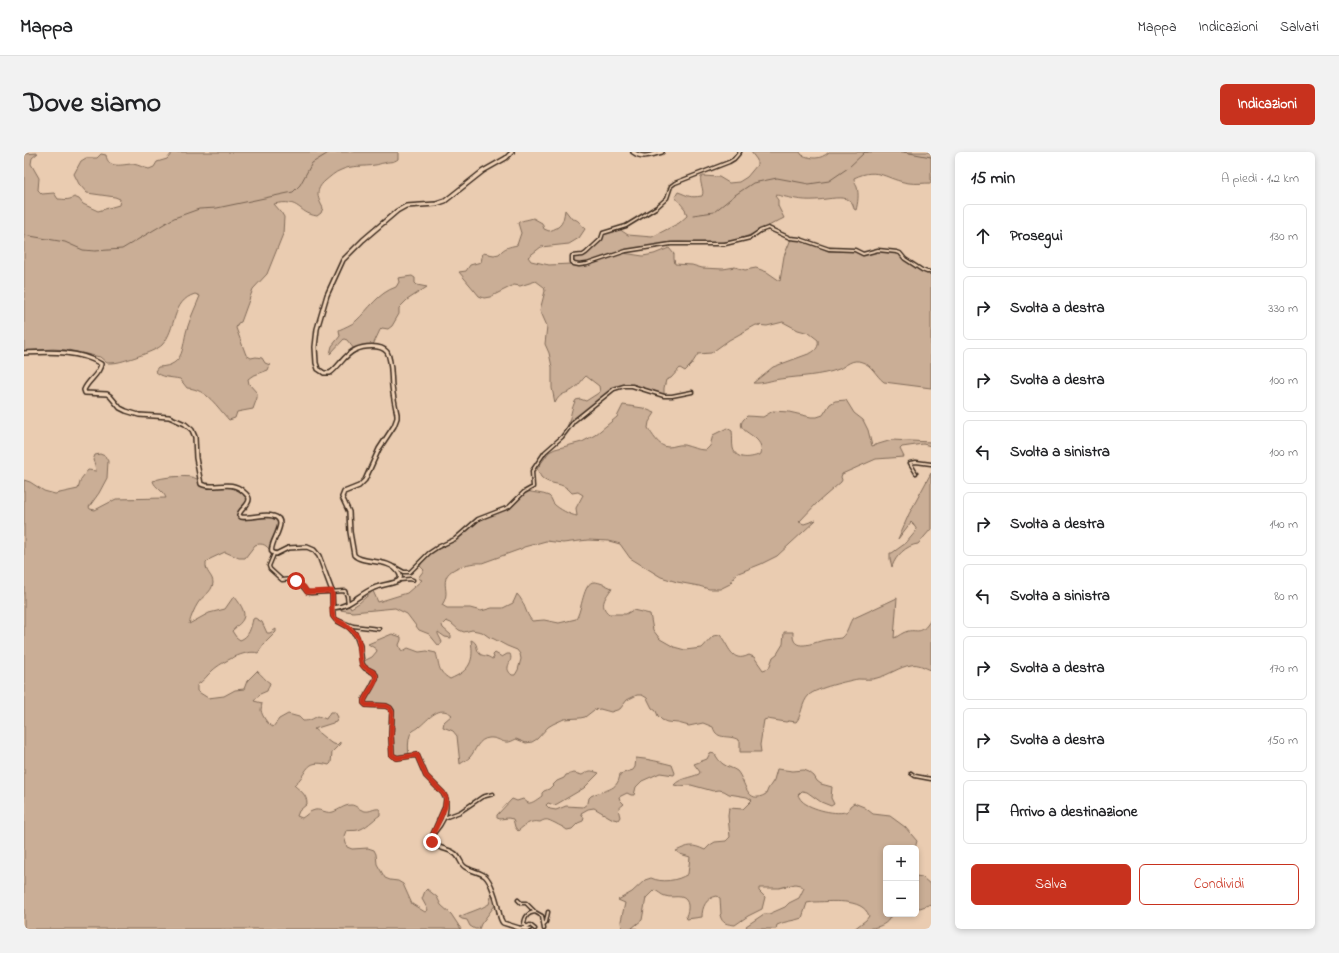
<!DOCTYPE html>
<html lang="it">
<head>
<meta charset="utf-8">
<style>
	:root { --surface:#fff; --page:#f2f2f2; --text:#202124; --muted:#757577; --line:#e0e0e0; --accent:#c8321e }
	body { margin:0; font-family:"Indie Flower",sans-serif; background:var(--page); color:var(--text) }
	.controls { position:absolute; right:12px; bottom:12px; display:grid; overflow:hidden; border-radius:6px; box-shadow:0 2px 6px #0003 }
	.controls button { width:36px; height:36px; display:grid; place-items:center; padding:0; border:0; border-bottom:1px solid var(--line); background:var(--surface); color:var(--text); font:20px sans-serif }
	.stop { position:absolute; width:12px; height:12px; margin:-9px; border:3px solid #c8321e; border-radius:50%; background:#fff }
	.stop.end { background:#c8321e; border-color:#fff; box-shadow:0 1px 4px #0008 }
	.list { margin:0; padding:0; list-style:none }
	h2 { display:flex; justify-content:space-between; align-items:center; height:52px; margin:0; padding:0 16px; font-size:17px }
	h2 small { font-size:13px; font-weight:400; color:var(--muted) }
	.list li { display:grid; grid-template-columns:26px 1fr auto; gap:12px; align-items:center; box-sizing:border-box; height:64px; margin:0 8px 8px; padding:0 8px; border:1px solid var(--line); border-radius:6px }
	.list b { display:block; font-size:15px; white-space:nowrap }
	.list em { font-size:13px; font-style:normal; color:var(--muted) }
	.actions { display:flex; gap:8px; padding:12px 16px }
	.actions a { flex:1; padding:9px 0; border:1px solid var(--accent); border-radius:6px; text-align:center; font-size:14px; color:var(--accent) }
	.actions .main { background:var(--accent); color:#fff }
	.icon { flex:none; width:22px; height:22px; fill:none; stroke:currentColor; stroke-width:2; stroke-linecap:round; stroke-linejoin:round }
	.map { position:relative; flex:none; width:907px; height:777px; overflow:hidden; border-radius:6px }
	header { display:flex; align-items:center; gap:24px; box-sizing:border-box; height:56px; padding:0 20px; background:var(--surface); border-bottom:1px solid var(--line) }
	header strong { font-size:19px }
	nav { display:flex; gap:22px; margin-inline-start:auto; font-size:14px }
	.intro { display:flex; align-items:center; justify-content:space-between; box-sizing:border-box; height:96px; padding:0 24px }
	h1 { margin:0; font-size:28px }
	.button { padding:10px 18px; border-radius:6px; background:var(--accent); color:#fff; font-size:14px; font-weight:700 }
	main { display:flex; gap:24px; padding:0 24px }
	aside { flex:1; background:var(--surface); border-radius:6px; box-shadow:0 2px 6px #0003 }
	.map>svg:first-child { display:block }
	.green { fill:#caae96; stroke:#826c5a }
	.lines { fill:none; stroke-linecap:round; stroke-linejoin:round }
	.stream { stroke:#776251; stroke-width:1 }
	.street-casing { stroke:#3b2a1e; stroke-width:5 }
	.secondary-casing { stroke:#3b2a1e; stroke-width:6 }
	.street { stroke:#f1d3b7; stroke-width:2 }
	.secondary { stroke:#f1d3b7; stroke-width:3 }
	.route { stroke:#c8321e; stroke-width:5 }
</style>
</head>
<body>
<header>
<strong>Mappa</strong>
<nav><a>Mappa</a><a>Indicazioni</a><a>Salvati</a></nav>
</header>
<div class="intro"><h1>Dove siamo</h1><a class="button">Indicazioni</a></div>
<main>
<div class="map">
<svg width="907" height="777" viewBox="0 0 907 777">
	<rect width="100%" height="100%" fill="#eaccb1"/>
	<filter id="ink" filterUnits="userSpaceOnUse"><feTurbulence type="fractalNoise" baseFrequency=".025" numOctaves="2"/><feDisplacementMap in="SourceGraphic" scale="8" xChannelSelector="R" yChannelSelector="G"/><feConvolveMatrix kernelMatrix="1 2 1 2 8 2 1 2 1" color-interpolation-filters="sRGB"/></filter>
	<g filter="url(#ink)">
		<path class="green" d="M149 0H374V7C369 11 365 9 360 11 357 11 354 13 351 13 340 15 327 13 317 18 311 20 306 25 301 29 291 38 293 45 299 56L297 61 293 64C273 61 277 46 250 52L257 60 260 65 259 82 243 122 229 137 217 170 214 171 212 176 222 203 227 206 232 205 238 206 241 211 246 213 244 218 228 224 224 227 225 232 233 241V246L229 257 213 260 211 266 205 268C193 255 183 237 163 236L156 227C147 225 138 226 131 219L134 215C163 214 157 193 164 174 167 164 172 154 176 144L171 142C147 149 153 177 138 193 132 199 104 208 95 210 91 211 87 211 83 211L76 205 44 198 29 197 0 199V2L14 1 8 6 7 12 15 26 14 38 18 42 30 41 34 47C40 47 44 49 50 45L55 47 59 52 74 59 95 53 96 47 91 45 63 41 55 32 50 22 57 9 62 6H73L77 2 82 3C84 18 99 12 109 12 115 13 120 16 125 17L130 15 133 10 143 7Z
			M727 0H776L778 3C788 7 796 8 805 0H907V31C900 31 892 32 885 31 862 28 855 14 830 26 830 30 831 31 833 35 835 42 834 51 832 58L830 57C829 52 828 49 823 47 815 44 800 48 791 48 778 49 766 46 753 43L751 44 754 48V54L760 66C734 79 717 91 687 91 671 92 653 88 638 92 625 95 612 96 599 99 583 103 569 112 552 112L550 110 549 106C552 105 555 105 558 104 565 102 577 88 581 81L595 77 604 83 628 85 655 71 663 64 661 57 651 45 654 40C666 44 664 46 678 44 681 38 675 31 677 25L679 24 695 25 705 31 715 30 723 25 733 13V8Z
			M541 58 548 67C555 67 556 72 561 77L555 86 545 92 517 95 504 105 507 109 525 113 547 112 554 114H561L599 101 619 104 630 102 645 96 650 102V107L651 112 668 113 678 116 699 117 711 115 721 118 732 116 743 120 756 129 760 104 767 87H772L792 93 804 99H828L840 102 855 99 875 102 900 120 907 121V236L860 230C852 224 848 213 838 210 828 206 822 214 815 217 797 224 776 224 756 227 747 228 739 232 729 231L749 215 787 201C792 198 795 195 794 188L785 181 774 178 759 170 743 174 732 173 705 188 687 201 674 202 667 213 661 219 656 216 647 226 642 228 640 236V243L610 234 602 233 592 234 568 253 559 262 548 270 544 276 543 275C547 266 547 256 552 248L556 247 562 249 576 240 575 234 562 224C557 228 556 233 551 236 543 243 537 239 531 251L528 236V215L525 201 521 192 523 174 516 158 521 139 520 135 512 129 496 134 490 133 466 145 460 146 455 144 451 139 435 120 442 119 446 113 457 110 459 101 470 103 475 102C481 95 485 95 493 93L497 81 494 71C497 68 504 68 509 66L518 71 520 77 525 79C538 75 539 71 541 58Z
			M388 124 391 126V131L393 133 403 135 383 148 375 156V162L368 174 364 177 358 176 356 178 349 193 330 197 323 188 320 187 306 202 308 194 316 184 315 178C321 175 327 173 332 169 345 157 354 141 372 135L375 130 374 126Z
			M822 248 830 261 839 268 844 278 848 294 868 288 907 290V294L899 292 878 295 876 297 880 305 852 307 818 322 817 325 818 328 817 330 794 350 775 370 780 372 792 368 753 404 737 412 712 422 706 432 696 437H685L675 434 653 430 637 425 606 406 596 392 585 389 564 388 539 391 522 389 500 395 497 397 458 411C449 410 425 415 422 426 419 436 426 441 418 453L423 456H446L457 459 468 456H479L489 451 493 442C501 450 501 461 508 469L520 468 535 471 552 467C558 459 559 430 570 430 576 430 583 434 588 436 582 445 574 453 585 462H602L609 458 626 462 629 478 636 487 650 495 661 498 678 496 689 484 696 483C705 493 707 512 725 503L730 505 739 518 745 516 749 505 753 502 759 492 760 480H769C767 502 790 490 801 488 806 487 812 487 817 486 824 480 824 474 828 467L873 446 870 486C873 485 875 483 879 481 892 474 896 487 907 467V518C901 516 894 511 887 513 875 515 865 523 853 526 847 528 841 527 834 527 823 529 793 536 785 543 777 551 778 564 772 570L765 569 762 570 743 567 740 568 736 593 737 600H716V589C706 581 693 590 689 575L679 571 665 574 654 571 643 570 638 568 634 564 632 559 628 556 623 546 618 543H613L603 548 596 557 587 560 576 557 570 558 561 565 556 566 540 567 529 572 524 575 513 587 508 590 502 591 492 587C479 595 477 585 465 586 454 587 452 598 446 605 443 608 439 610 436 612L433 584 429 579 419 575 420 570 428 563C415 552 405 567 395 575 392 578 388 578 386 583 384 589 384 597 385 603L376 605 369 603 370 563 367 556 343 552 341 549 349 536 354 526C351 517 343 518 339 510L340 509 348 505 353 499 352 497 344 492 368 482 377 485V488L375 493 377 498 379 499 384 496 395 500 403 499 412 501C416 514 413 519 426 527 447 518 450 509 447 488 455 491 451 497 456 502 458 504 463 503 468 507L470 506 469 503 471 501 478 505 483 502H486C490 510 478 515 488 523H491L494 518 497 507 496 502 493 498 483 494 470 487 465 485 458 480 448 478 440 480 435 478 427 471 422 469 418 473 419 476 427 483V486L421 485 414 480V482L418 490 417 492 414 493 405 482 395 478 383 462 371 456 329 460 316 458 324 454 327 456 335 451 349 439 354 450 383 441 398 428 394 426 400 418 396 414C403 398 423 395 436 385 443 380 448 372 456 367 466 362 479 360 487 355 493 351 498 344 503 339 509 341 519 341 525 344 528 346 528 350 530 352 535 357 546 363 553 364L552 356 559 343 554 340 548 341C538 328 526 335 517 325 516 323 514 319 513 317L525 300 531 297 558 290 571 283 593 265 599 253 619 256 631 261 625 270 624 276C628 282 635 295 644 295 650 295 654 292 660 293 668 295 673 298 682 298L686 294 689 283 703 276 708 279C709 285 708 291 709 296 712 309 728 306 737 302 742 280 703 281 723 264L739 265 749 259 765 260 787 265H793L799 263 806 252 811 249Z
			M76 302 81 304 84 309 83 326 75 341 65 355 66 357 71 358 92 347 142 346C139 338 131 336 129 329 136 325 166 322 173 327 175 329 176 333 179 335 195 338 215 327 223 348L214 360V364L219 368 249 365 254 368V374L245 397C241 392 237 391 231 393L221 406H215L201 400 186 407 182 411C181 421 189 423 189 431 188 441 178 444 174 451 170 457 167 465 165 472L185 461 201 457 210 444C214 449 223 460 219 467 218 470 211 476 208 479L212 485 216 488C225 485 227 476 229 467L231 466 238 470 243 481H246L252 477V480L240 492 234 501C222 497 198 510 189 518 183 523 180 529 173 533V539L184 546 200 544 211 538 220 537 223 529 233 519C238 523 241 528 246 531L243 539 236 542 230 549 238 551C238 553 237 556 237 558 238 564 244 573 249 575L255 567 264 562 275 565 279 569C286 569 288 567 294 564L302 567 306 560H311L314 565 312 570 290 577 307 591 313 593 316 590V592L308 600 307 611 305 613C280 606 285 621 270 633 276 639 283 642 283 652L275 659 273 664 278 666C282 664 285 659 291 658 297 657 303 662 309 660 315 658 320 653 327 653 332 653 335 658 341 659 347 660 349 656 356 657V663C349 668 342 676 334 678 330 679 326 678 322 679L320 684 323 695 328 697 344 696 350 698 352 702 353 712 361 726 366 728 374 729 379 732 388 752 401 760 404 758 398 747 401 739 403 737 413 745 417 753 427 762 437 777H0V328L6 330 20 339 31 342 54 337 57 327 64 318 72 319 71 313 69 308 71 303Z
			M907 321V377L894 392C883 393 871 404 868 415L866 407V401H868L882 391 893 378 889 372 887 370 874 387 885 362Z
			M686 601 691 602C693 606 696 610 699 612 703 615 709 616 713 619 722 629 722 654 742 642L744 637 750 628 753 617 769 619 780 618 785 620 790 624 793 629 797 632 808 635 807 646 810 652 807 654 797 650 783 640 778 639 774 643C775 645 776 647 778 649 786 657 814 664 824 659L826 654 830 651 840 655 849 662 866 664 881 675 893 689 891 696H862V762H867C864 777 843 777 830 777L842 768 845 764C839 745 805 750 789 750L783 751 778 766C770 769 761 769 753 773L752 777H724L722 774 740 762H745L761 755 765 751 775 746 780 736 776 733 771 732 755 736H735V739L741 745 738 757 724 764 711 773C703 772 698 772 696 763L697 762 696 746 693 744C682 746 678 755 678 765L663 767 662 764C665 758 666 747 657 745 652 744 646 746 641 744 637 743 634 739 630 738L622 746 618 768 608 776 613 777H598L597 769 601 751 594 748 608 740 621 728 627 726C638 731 653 729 664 722L666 705 656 702 652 699C665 693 668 692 681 698L686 693 691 690 702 689 706 685 704 664 705 656 719 657 728 648 723 645 705 642 700 639 695 638 689 639 667 633 655 634 650 633C656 626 666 626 675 622L676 620 670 612 683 607Z
			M612 606C625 607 636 610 648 613L651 621 650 623 636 621 618 629 612 635 610 643H607L603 641 595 645 596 648 600 652C593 658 594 656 596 665L594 668 589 667 570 656 564 657 557 661 560 666 559 669 554 671 548 677 543 678C538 674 536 674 531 671 524 668 523 666 516 670 506 668 501 673 494 679L491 675 489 667 484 666 476 667 473 666V663L488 647 493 649 499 647C501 648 502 650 504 651 508 652 515 646 518 644V641L520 639 525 637 533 629 540 626 542 623 550 621 558 623C567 618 565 618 575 621L560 636 533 652 530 653 524 651 522 653 526 657 532 658 542 654 559 655 564 651 565 646 567 644C580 637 594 640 596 622L609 618 611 615Z
			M892 724 898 725 907 733V752L896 756 892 755Z
			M468 741 472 752 457 772 455 777H451L446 774 443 768 438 767 435 765C445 760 455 758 465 752Z"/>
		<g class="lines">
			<path class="stream" d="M880 0 907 5
				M669 63 690 60 711 43 729 31 753 26 785 32 805 29 824 16 841 0H844
				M0 83 41 90 59 98 71 99 98 97 150 66 175 57 193 56 269 40 276 33 288 11 306 0"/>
			<defs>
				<path id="street" d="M716 0 710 7 705 10 651 31 647 34 643 46 633 55 602 74 579 81 577 87 562 101 559 103 548 104V110L550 112 555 113 563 112 602 99 647 92H701L726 86 736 79 744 76 766 86 776 87 805 97 831 98 839 102 854 98 873 100 876 101 881 107 898 118 903 120H907
					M892 321 886 311 892 310 907 312
					M250 402 245 414 246 417 258 428C270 426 276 431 283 440L287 441 321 439 323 444 324 452
					M371 415 380 420H386L405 401 414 395 431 387 454 367 485 355 500 340 509 335 508 319 521 300 538 285 550 269 590 237 600 234H608L640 244H648L668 240
					M376 428 386 427 389 428
					M313 468 329 474 355 477
					M887 621 891 624 907 627
					M420 666 436 660 458 645 469 642
					M411 680C418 672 424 661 422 651
					M494 748 497 751H502L511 760
					M520 772 522 770 524 760
					M502 774 500 772C501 764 504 761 511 760L518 764 520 777
					M502 775 506 773 511 777"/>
				<path id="secondary" d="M609 0C618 7 627 3 638 0
					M0 201C25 200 55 198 77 212 76 222 64 228 60 238L61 241 83 242 86 244 96 256 102 259 115 263 145 265 161 272 168 278 171 285 172 306 177 332C190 339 206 326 220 340 222 342 225 344 225 347 225 354 216 357 215 363L217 365C228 367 239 361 249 364 267 368 244 391 248 400L252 402 264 396 283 395 290 398 295 404 308 439 309 464 312 468 325 475 332 483 336 494 338 512 341 516 349 520 352 523V526L347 536 340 548V551L342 553 362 554 366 556 368 559 367 584 368 603 373 606 393 603 402 624 419 641 422 647 421 655 407 687C408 696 423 696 430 701 436 704 436 712 441 715 447 719 456 720 461 724 467 729 473 749 474 756 476 761 475 766 479 771L495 776 505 777
					M309 456C326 455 335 442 350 436 356 433 368 432 374 429 377 427 377 424 375 421 365 405 339 413 330 403L326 380 325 360 318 345 320 340 335 334 341 328 355 297 370 274 373 266V262C371 253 369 243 368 234 367 225 368 208 363 200 357 192 339 194 331 198 320 203 315 215 306 221H300L294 217 292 211 291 195 293 177 303 143 319 108 339 88 373 59 382 54 412 52 421 49 459 19 482 6 488 0"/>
			</defs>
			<use href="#street" class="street-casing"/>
			<use href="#secondary" class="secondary-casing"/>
			<use href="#street" class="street"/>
			<use href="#secondary" class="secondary"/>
		</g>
	</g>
	<g class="lines" filter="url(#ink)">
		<path class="route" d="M272 429 280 435 283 440 308 439C309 446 307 458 309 464 311 469 320 471 324 475 327 477 331 481 333 484 338 492 334 507 339 514 343 518 353 519 352 526 351 535 340 542 340 551L342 553 362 554 366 556 368 560 367 584 368 603 373 606 393 603 402 624 419 641 422 646 421 655 407 687 408 690"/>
	</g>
</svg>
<div class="controls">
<button>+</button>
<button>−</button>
</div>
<div class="stop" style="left:272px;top:429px"></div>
<div class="stop end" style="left:408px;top:690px"></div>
</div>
<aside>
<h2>15 min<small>A piedi · 1.2 km</small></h2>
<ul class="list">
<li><svg class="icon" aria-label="ahead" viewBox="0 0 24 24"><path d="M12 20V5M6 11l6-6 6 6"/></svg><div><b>Prosegui</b></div><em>130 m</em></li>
<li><svg class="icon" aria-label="right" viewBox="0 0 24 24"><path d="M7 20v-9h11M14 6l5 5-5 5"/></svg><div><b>Svolta a destra</b></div><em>330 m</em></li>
<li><svg class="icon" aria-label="right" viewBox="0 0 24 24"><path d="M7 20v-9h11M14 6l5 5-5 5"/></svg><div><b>Svolta a destra</b></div><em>100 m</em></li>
<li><svg class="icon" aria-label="left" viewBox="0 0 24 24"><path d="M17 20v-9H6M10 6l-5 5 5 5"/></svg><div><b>Svolta a sinistra</b></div><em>100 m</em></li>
<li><svg class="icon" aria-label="right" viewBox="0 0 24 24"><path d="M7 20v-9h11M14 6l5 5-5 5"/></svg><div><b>Svolta a destra</b></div><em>140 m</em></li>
<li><svg class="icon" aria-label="left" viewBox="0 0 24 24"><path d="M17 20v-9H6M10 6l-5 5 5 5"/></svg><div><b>Svolta a sinistra</b></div><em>80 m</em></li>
<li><svg class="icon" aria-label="right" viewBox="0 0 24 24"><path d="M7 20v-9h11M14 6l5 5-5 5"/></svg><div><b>Svolta a destra</b></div><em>170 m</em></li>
<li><svg class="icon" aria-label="right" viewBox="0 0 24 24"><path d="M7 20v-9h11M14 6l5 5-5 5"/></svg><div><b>Svolta a destra</b></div><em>150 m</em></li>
<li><svg class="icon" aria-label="arrive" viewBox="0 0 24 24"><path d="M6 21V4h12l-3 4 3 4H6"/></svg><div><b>Arrivo a destinazione</b></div></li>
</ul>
<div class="actions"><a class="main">Salva</a><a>Condividi</a></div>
</aside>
</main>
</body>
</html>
